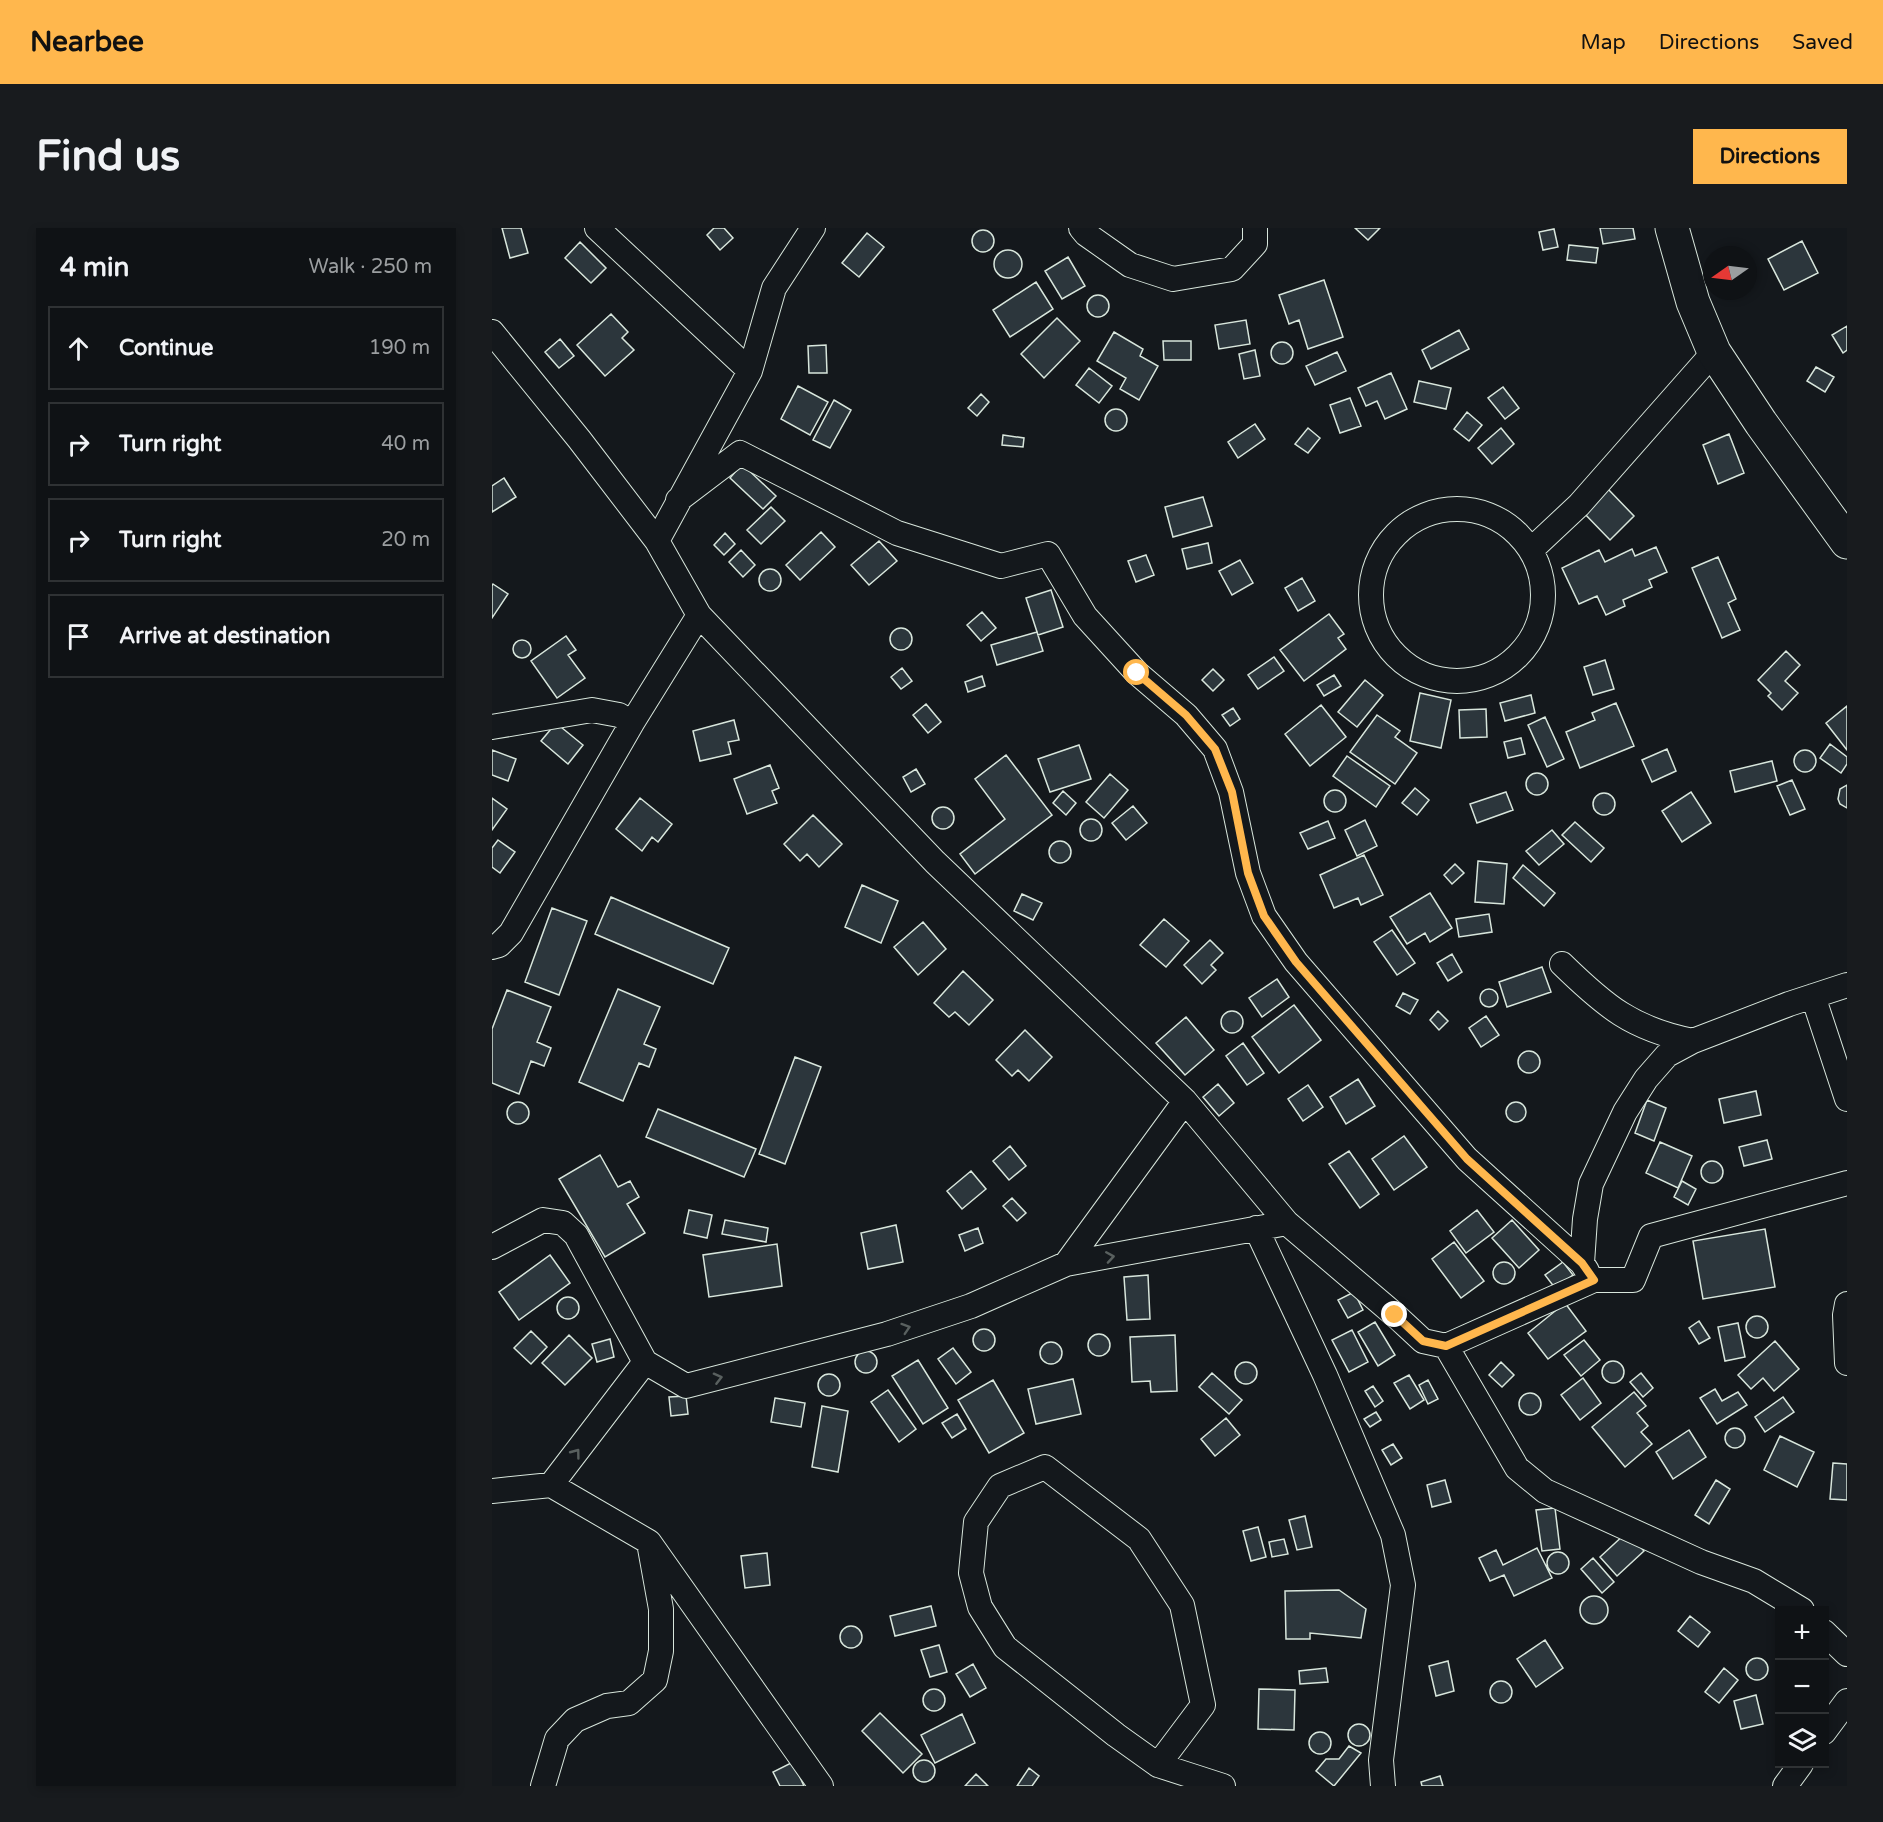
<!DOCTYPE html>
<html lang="en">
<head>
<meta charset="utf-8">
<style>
	:root { --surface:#0f1215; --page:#181b1e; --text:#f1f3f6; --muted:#9b9ea0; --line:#2f3234; --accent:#ffb74d }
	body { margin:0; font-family:"Varela Round",sans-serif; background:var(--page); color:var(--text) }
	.controls { position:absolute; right:18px; bottom:18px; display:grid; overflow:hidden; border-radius:0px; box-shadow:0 3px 9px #0003 }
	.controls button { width:54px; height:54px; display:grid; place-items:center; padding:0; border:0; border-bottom:2px solid var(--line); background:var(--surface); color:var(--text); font:30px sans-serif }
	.compass { position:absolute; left:1211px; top:18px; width:54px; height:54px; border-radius:50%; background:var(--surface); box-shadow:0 3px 9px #0003; rotate:256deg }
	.stop { position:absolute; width:18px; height:18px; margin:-14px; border:4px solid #ffb74d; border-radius:50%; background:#fff }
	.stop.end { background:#ffb74d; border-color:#fff; box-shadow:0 2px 6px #0008 }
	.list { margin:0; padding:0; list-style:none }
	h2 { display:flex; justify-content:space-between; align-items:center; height:78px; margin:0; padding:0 24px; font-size:26px }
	h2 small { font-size:20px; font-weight:400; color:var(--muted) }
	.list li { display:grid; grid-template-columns:39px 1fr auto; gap:18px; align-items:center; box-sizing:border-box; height:84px; margin:0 12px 12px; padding:0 12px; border:2px solid var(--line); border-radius:0px }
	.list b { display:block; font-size:22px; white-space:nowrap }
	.list em { font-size:20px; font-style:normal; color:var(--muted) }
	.icon { flex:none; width:33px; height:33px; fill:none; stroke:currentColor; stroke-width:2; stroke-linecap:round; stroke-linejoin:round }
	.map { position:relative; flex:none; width:1355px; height:1558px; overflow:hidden; border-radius:0px }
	header { display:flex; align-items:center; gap:36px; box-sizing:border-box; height:84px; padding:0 30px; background:var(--accent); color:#111 }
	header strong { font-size:28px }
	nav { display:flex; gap:33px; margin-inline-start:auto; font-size:21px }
	.intro { display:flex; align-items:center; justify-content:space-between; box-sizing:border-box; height:144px; padding:0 36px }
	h1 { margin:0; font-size:42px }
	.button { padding:15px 27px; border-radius:0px; background:var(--accent); color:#111; font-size:21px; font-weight:700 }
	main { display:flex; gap:36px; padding:0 36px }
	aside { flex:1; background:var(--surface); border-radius:0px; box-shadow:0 3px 9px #0003 }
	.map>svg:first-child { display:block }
	.building { fill:#2c363c; stroke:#d8e6dc; stroke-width:1.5 }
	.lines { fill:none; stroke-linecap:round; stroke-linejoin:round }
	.street-casing { stroke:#d8e6dc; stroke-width:26 }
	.secondary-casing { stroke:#d8e6dc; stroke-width:35 }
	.street { stroke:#14181c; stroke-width:24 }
	.secondary { stroke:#14181c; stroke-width:33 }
	.oneway { stroke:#59605f }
	.route { stroke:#ffb74d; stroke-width:8 }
</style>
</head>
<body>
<header>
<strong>Nearbee</strong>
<nav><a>Map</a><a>Directions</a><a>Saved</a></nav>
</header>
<div class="intro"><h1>Find us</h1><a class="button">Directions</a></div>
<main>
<aside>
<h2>4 min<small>Walk · 250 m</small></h2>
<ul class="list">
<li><svg class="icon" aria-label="ahead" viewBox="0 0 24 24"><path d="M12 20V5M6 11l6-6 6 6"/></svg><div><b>Continue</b></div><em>190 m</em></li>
<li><svg class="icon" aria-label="right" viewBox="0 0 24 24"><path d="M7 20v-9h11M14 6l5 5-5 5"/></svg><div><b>Turn right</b></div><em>40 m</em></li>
<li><svg class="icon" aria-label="right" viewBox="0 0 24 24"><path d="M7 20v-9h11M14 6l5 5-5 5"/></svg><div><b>Turn right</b></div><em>20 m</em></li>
<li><svg class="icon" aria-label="arrive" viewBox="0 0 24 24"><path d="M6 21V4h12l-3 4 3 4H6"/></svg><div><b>Arrive at destination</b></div></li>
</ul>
</aside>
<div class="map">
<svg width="1355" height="1558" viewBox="0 0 1355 1558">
	<rect width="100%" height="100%" fill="#14181c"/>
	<path class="building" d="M10 0H29L36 25 18 30Z
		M222 0H232L241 10 228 22 215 7Z
		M863 0H888L876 12Z
		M1108 0H1141L1143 11 1111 16Z
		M1062 1 1066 19 1051 22 1047 4Z
		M480 13a11 11 0 1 1 22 0a11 11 0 1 1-22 0Z
		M375 5 392 19 367 49 350 35Z
		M1310 13 1326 45 1292 62 1276 31Z
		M88 14 114 40 99 55 73 30Z
		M1077 17 1106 20 1104 35 1075 32Z
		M502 36a14 14 0 1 1 28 0a14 14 0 1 1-28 0Z
		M576 29 593 58 570 71 553 43Z
		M832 52 851 109 816 121 807 92 797 96 787 67Z
		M544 54 561 81 518 109 501 82Z
		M595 78a11 11 0 1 1 22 0a11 11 0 1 1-22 0Z
		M119 86 136 104 130 110 142 122 113 148 85 117Z
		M565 90 588 113 552 150 529 126Z
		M754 92 758 116 727 121 723 97Z
		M1355 98V122L1351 125 1340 107Z
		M967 102 977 121 939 141 930 122Z
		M622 104 651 121 648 128 666 138 647 172 628 161 634 150 605 133Z
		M68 111 82 128 67 140 53 124Z
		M671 113H699V132H672Z
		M779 125a11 11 0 1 1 22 0a11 11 0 1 1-22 0Z
		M334 117 335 145H317L316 118Z
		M763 122 768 148 752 151 747 126Z
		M845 124 854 143 823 157 814 138Z
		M1324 139 1342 149 1333 164 1315 153Z
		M597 140 620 158 607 175 584 157Z
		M899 145 915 181 893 191 885 173 874 178 866 160Z
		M927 153 959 160 954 181 922 174Z
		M306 158 336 174 318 207 289 191Z
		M1011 159 1027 180 1013 191 996 170Z
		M489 166 497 174 485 188 476 180Z
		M858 170 869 198 848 205 838 177Z
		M342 172 359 182 338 220 321 212Z
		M613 192a11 11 0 1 1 22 0a11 11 0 1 1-22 0Z
		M975 184 990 197 977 213 962 201Z
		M763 196 773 211 746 230 736 214Z
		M816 200 828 210 816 225 803 216Z
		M1009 200 1022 216 1000 236 986 220Z
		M1237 206 1252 245 1226 256 1211 217Z
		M511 207 532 210 531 219 510 217Z
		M250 236 284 268 271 281 238 250Z
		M12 250 24 269 0 284V258Z
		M1115 260 1142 288 1118 312 1090 283Z
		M711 269 720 298 681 309 673 279Z
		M279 279 293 293 269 316 255 302Z
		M329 304 343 319 308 352 294 337Z
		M233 305 243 316 232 327 222 317Z
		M387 313 405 333 377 357 359 337Z
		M716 315 720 335 695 341 690 321Z
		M1164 319 1175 344 1157 352 1160 359 1131 372 1133 378 1114 387 1105 368 1087 376 1070 340 1107 322 1113 334 1140 321 1143 328Z
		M249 322 263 337 251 349 237 334Z
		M654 327 662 347 644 354 636 333Z
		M1226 329 1244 371 1236 375 1248 402 1230 410 1200 340Z
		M748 332 761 355 740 367 727 343Z
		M267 352a11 11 0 1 1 22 0a11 11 0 1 1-22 0Z
		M810 350 823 373 806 383 793 360Z
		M1 356 16 366 0 390V358Z
		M559 362 571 399 546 407 534 370Z
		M490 384 504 400 489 413 475 397Z
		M837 386 852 406 846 410 854 421 812 453 788 422Z
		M398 411a11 11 0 1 1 22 0a11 11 0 1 1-22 0Z
		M545 404 551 423 505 437 499 417Z
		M74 408 84 422 76 427 93 450 65 470 39 433Z
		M21 421a9 9 0 1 1 18 0a9 9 0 1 1-18 0Z
		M1294 423 1308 437 1293 453 1306 465 1290 482 1276 468 1279 465 1266 452Z
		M782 429 792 443 766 461 756 447Z
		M1113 432 1122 461 1101 467 1092 439Z
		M410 440 420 453 409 461 399 449Z
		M721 441 732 452 721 463 710 452Z
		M842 447 849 458 832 468 825 457Z
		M490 448 493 458 476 464 473 454Z
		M873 452 891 467 865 499 846 484Z
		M928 465 959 472 949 520 918 513Z
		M1039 467 1043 485 1013 493 1008 475Z
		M1124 475 1142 518 1088 540 1074 504 1103 492 1100 485Z
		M434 476 449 494 436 505 421 487Z
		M829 477 854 509 818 538 793 506Z
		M1355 478V522L1334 495Z
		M741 480 748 491 738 498 730 487Z
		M994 481 995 509 968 510 967 482Z
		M885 487 908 503 903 509 925 525 903 556 858 524Z
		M1053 489 1072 531 1055 539 1036 497Z
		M242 492 247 512 236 514 239 526 208 533 201 503Z
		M64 495 91 517 76 536 49 513Z
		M1029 510 1033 526 1016 530 1012 514Z
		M1338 516 1355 529V536L1349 545 1328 530Z
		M587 517 599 551 558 564 546 531Z
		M1175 521 1184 543 1160 554 1150 532Z
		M1302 533a11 11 0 1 1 22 0a11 11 0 1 1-22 0Z
		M0 522 24 531 16 553 0 547Z
		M514 527 560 587 483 646 468 626 513 591 483 551Z
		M855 528 898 558 884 579 841 548Z
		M1280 533 1285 553 1243 564 1238 543Z
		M278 537 287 560 280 563 285 575 255 586 242 551Z
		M424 541 433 556 419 564 411 549Z
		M1034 556a11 11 0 1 1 22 0a11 11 0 1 1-22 0Z
		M618 546 636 562 612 590 594 574Z
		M1300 552 1313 581 1298 587 1285 558Z
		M1355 557V580L1348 576 1346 571 1348 561Z
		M923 560 937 572 925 587 910 575Z
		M832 573a11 11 0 1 1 22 0a11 11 0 1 1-22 0Z
		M571 563 584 575 574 587 561 575Z
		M1014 564 1021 582 985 595 978 576Z
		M1199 564 1219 595 1190 614 1170 583Z
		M1101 576a11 11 0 1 1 22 0a11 11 0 1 1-22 0Z
		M0 570 15 581 0 602Z
		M148 570 180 596 166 614 160 609 150 623 124 601Z
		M641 578 655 595 634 612 620 595Z
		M440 590a11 11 0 1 1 22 0a11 11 0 1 1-22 0Z
		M321 587 350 616 327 639 315 626 308 633 292 616Z
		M588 602a11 11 0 1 1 22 0a11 11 0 1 1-22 0Z
		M873 592 885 618 865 628 853 602Z
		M836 593 843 610 816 621 808 605Z
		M1083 594 1112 620 1099 634 1070 607Z
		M1060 602 1072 616 1047 637 1034 623Z
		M6 612 23 624 8 645 0 639V620Z
		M557 624a11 11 0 1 1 22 0a11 11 0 1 1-22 0Z
		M872 627 891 667 869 677 866 670 842 680 828 647Z
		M986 633 1015 636 1012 676 983 674Z
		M963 636 972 645 960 656 952 647Z
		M1031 637 1063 665 1052 678 1021 650Z
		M370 657 406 673 389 715 353 699Z
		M938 665 960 700 938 714 933 705 915 716 898 689Z
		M530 666 550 675 541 692 522 683Z
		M119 669 237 720 221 756 103 706Z
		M60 680 95 693 67 767 33 754Z
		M997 686 1000 704 967 709 964 691Z
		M672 691 697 713 674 739 648 717Z
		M431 694 454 721 426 747 402 719Z
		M900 702 923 735 905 747 882 714Z
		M718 712 731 725 719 737 724 742 710 756 692 737Z
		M960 726 970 744 956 753 945 735Z
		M1050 739 1059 764 1015 779 1007 754Z
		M471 743 501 772 477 797 463 784 457 789 442 775Z
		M785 751 797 769 770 789 757 770Z
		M988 770a9 9 0 1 1 18 0a9 9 0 1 1-18 0Z
		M126 761 168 779 152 816 164 821 157 839 147 835 131 873 87 854Z
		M15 762 59 779 45 814 59 820 52 838 39 833 27 866 0 855V801Z
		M911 765 926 772 918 786 904 778Z
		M802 777 829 812 787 845 760 809Z
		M729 794a11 11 0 1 1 22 0a11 11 0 1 1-22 0Z
		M946 783 956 793 947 802 938 792Z
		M994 788 1007 807 989 819 977 800Z
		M694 789 722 822 693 847 664 815Z
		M533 802 560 829 537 853 526 842 520 848 504 832Z
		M751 815 772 845 755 857 734 828Z
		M1026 834a11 11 0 1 1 22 0a11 11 0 1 1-22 0Z
		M303 829 329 839 293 936 267 926Z
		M866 851 883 878 854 896 838 869Z
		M726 856 742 875 727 888 711 869Z
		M816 857 831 879 811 893 796 871Z
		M1264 863 1269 887 1232 895 1227 871Z
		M1155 872 1174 880 1162 913 1143 905Z
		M1014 884a10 10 0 1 1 20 0a10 10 0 1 1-20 0Z
		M15 885a11 11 0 1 1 22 0a11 11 0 1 1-22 0Z
		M166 881 264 921 252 949 154 909Z
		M912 908 935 939 902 962 880 931Z
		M1275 912 1280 931 1252 938 1247 919Z
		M1168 914 1200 928 1186 960 1154 945Z
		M518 918 534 938 517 952 501 933Z
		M857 923 887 966 868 980 837 936Z
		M108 927 126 959 138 953 147 969 135 976 153 1005 113 1029 67 951Z
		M1209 944a11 11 0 1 1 22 0a11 11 0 1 1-22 0Z
		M479 943 494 961 470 981 455 963Z
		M1190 953 1204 961 1196 977 1182 969Z
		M520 970 534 985 525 993 511 978Z
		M197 982 220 987 215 1010 192 1005Z
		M985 982 1002 1004 974 1025 958 1003Z
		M233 992 276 1000 274 1014 230 1006Z
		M1020 992 1047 1022 1027 1040 1000 1010Z
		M404 997 411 1034 376 1041 369 1005Z
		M486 1000 491 1015 473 1023 467 1007Z
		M1273 1001 1283 1059 1211 1071 1201 1013Z
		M962 1014 992 1053 969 1070 940 1031Z
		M285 1016 290 1058 217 1069 211 1027Z
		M58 1027 78 1055 27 1092 7 1064Z
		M1001 1045a11 11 0 1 1 22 0a11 11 0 1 1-22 0Z
		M1071 1034 1081 1047 1063 1060 1053 1047Z
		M656 1047 658 1091 635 1092 632 1049Z
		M862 1064 871 1082 856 1090 846 1072Z
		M65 1080a11 11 0 1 1 22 0a11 11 0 1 1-22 0Z
		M1073 1075 1094 1103 1056 1131 1036 1105Z
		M1254 1099a11 11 0 1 1 22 0a11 11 0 1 1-22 0Z
		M1207 1093 1218 1110 1207 1116 1197 1100Z
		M883 1094 903 1127 886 1138 866 1104Z
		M1246 1095 1253 1129 1233 1133 1226 1099Z
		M481 1112a11 11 0 1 1 22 0a11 11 0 1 1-22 0Z
		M860 1102 876 1134 857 1144 840 1112Z
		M39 1103 55 1119 39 1136 22 1120Z
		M596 1117a11 11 0 1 1 22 0a11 11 0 1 1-22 0Z
		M77 1107 100 1130 73 1157 50 1135Z
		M683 1107 685 1163 659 1164 658 1153 640 1154 638 1109Z
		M118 1111 122 1129 105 1134 100 1116Z
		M1092 1112 1108 1132 1089 1148 1072 1127Z
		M1283 1113 1307 1141 1282 1163 1271 1150 1259 1161 1246 1147Z
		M548 1125a11 11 0 1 1 22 0a11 11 0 1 1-22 0Z
		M461 1120 479 1144 464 1156 446 1131Z
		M363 1134a11 11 0 1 1 22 0a11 11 0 1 1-22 0Z
		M426 1132 456 1180 431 1196 400 1148Z
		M1110 1144a11 11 0 1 1 22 0a11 11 0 1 1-22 0Z
		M743 1145a11 11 0 1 1 22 0a11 11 0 1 1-22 0Z
		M1009 1134 1022 1147 1010 1159 997 1147Z
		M720 1145 750 1172 737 1186 707 1159Z
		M1149 1145 1161 1160 1151 1169 1138 1154Z
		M326 1157a11 11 0 1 1 22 0a11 11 0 1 1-22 0Z
		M917 1147 932 1172 918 1181 902 1155Z
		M1091 1150 1109 1175 1088 1192 1069 1167Z
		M581 1151 589 1186 544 1196 536 1161Z
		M501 1152 532 1205 497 1225 466 1172Z
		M936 1152 946 1171 936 1176 927 1157Z
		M881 1158 891 1173 883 1179 873 1163Z
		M1223 1161 1230 1173 1246 1164 1255 1177 1225 1196 1208 1170Z
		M396 1162 424 1201 407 1214 379 1174Z
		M1142 1164 1154 1178 1145 1185 1156 1198 1149 1204 1160 1216 1133 1239 1100 1199Z
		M1027 1176a11 11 0 1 1 22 0a11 11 0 1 1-22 0Z
		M194 1168 196 1186 179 1188 177 1169Z
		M1291 1169 1302 1184 1273 1204 1263 1189Z
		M283 1170 313 1175 309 1199 279 1194Z
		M330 1178 356 1183 346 1244 320 1239Z
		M884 1184 889 1192 878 1199 872 1191Z
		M465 1186 474 1201 460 1210 450 1195Z
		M734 1190 748 1207 723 1228 709 1211Z
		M1233 1210a10 10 0 1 1 20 0a10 10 0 1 1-20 0Z
		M1197 1202 1214 1229 1181 1251 1164 1224Z
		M1288 1208 1322 1224 1305 1259 1272 1242Z
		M901 1216 910 1230 899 1237 890 1222Z
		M1341 1235 1355 1236V1272L1338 1271Z
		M953 1252 959 1274 940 1279 935 1257Z
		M1224 1252 1238 1261 1217 1296 1203 1287Z
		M1063 1280 1068 1321 1050 1323 1044 1282Z
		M813 1288 820 1319 805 1322 797 1292Z
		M766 1299 774 1329 759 1333 751 1303Z
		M1135 1304 1152 1323 1125 1348 1108 1329Z
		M792 1311 796 1326 780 1329 777 1314Z
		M1045 1320 1060 1350 1022 1368 1012 1347 998 1353 987 1330 1004 1322 1011 1337Z
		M1055 1335a11 11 0 1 1 22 0a11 11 0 1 1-22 0Z
		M275 1325 278 1357 253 1360 249 1328Z
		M1101 1330 1122 1354 1110 1365 1089 1341Z
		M847 1362 874 1381 869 1410 818 1405V1411H794L793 1363Z
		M1088 1382a14 14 0 1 1 28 0a14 14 0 1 1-28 0Z
		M439 1378 444 1398 403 1408 398 1388Z
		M1198 1388 1218 1404 1206 1419 1186 1403Z
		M348 1409a11 11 0 1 1 22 0a11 11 0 1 1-22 0Z
		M1053 1412 1071 1440 1044 1459 1025 1431Z
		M447 1417 455 1444 438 1449 429 1422Z
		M1254 1441a11 11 0 1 1 22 0a11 11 0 1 1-22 0Z
		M956 1433 962 1463 944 1468 937 1438Z
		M481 1436 494 1460 478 1469 464 1446Z
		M834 1440 836 1454 808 1456 807 1443Z
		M1232 1440 1246 1452 1227 1475 1213 1464Z
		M998 1464a11 11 0 1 1 22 0a11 11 0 1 1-22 0Z
		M431 1472a11 11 0 1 1 22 0a11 11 0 1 1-22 0Z
		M767 1461 803 1462 802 1502 766 1501Z
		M1264 1467 1271 1496 1249 1501 1242 1473Z
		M388 1485 430 1526 411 1545 370 1503Z
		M470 1486 483 1515 443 1535 429 1507Z
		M856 1507a11 11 0 1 1 22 0a11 11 0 1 1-22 0Z
		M817 1515a11 11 0 1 1 22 0a11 11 0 1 1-22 0Z
		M857 1518 869 1525 842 1558 824 1543 834 1531H847Z
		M421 1543a11 11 0 1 1 22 0a11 11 0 1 1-22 0Z
		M301 1534 312 1558H288L281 1544Z
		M537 1540 547 1548 540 1558H525Z
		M484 1546 496 1558H473Z
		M948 1548 951 1558H930L929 1554Z"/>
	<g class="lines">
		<defs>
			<path id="street" d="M105 0 258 143
				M589 0 594 6 638 37 681 51 740 41 763 16V0
				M0 104 87 211 165 313 207 387 443 634 693 873 795 995 903 1087 931 1113 954 1118 1025 1240 1053 1263 1209 1334 1262 1353 1310 1382
				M186 272 248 225 405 305 509 338 556 326 593 388 645 445 694 487 723 521 739 564 756 645 772 688 804 734 975 931 1090 1035
				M879 367a86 86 0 1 1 172 0a86 86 0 1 1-172 0Z
				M165 313 258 143 282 60 321 0
				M1039 322 1087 277 1222 124
				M0 499 100 482 127 487 140 495
				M0 719 7 717 19 705 140 495 207 387
				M1070 736C1113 778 1140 801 1201 813
				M1321 768 1355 871
				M764 1000 833 1147 901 1307 911 1357 889 1532 891 1558
				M0 1019 51 992 71 995 84 1007 153 1134
				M574 1036 693 873
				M1095 1043 1090 1035 1093 991 1099 956 1133 884 1154 851 1175 827 1201 813 1297 776 1355 757
				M1355 1076 1353 1087 1355 1135
				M954 1118 1102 1052H1141L1159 1008 1355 955
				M59 1257 157 1314 329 1558
				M0 1263 59 1257 153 1134 194 1158 395 1106 479 1078 574 1036 795 995
				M1332 1404 1355 1426
				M1332 1504 1355 1473
				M666 1537 711 1477 690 1377 647 1311 553 1239 508 1258 484 1294 479 1345 488 1379 513 1419 624 1507 666 1537 731 1558
				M51 1558 65 1511 83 1492 115 1478 137 1475 163 1452 169 1423V1381L158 1320
				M1293 1558 1309 1536"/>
			<path id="secondary" d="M1180 0 1201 74 1222 124 1269 195 1355 314"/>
		</defs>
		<use href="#street" class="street-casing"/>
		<use href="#secondary" class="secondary-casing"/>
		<use href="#street" class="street"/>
		<use href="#secondary" class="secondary"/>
	</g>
	<defs><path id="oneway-chevron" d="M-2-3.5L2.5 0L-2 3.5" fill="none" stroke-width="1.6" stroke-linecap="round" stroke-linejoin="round" transform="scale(1.5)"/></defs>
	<g class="oneway">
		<use href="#oneway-chevron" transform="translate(618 1029) rotate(-9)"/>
		<use href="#oneway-chevron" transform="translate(414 1100) rotate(-18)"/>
		<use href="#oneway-chevron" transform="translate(226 1150) rotate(-14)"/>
		<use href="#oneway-chevron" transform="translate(84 1225) rotate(-53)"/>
	</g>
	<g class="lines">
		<path class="route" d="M645 445 694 487 723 521 740 564 756 645 772 688 804 734 975 931 1090 1035 1102 1052 954 1118 931 1113 903 1087"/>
	</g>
</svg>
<div class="controls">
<button>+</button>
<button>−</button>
<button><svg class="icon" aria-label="layers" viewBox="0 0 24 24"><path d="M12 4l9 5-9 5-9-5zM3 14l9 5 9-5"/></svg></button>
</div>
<svg class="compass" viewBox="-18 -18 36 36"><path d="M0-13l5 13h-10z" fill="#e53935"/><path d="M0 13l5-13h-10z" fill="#9b9ea0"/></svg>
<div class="stop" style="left:645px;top:445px"></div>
<div class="stop end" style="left:903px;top:1087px"></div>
</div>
</main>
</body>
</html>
